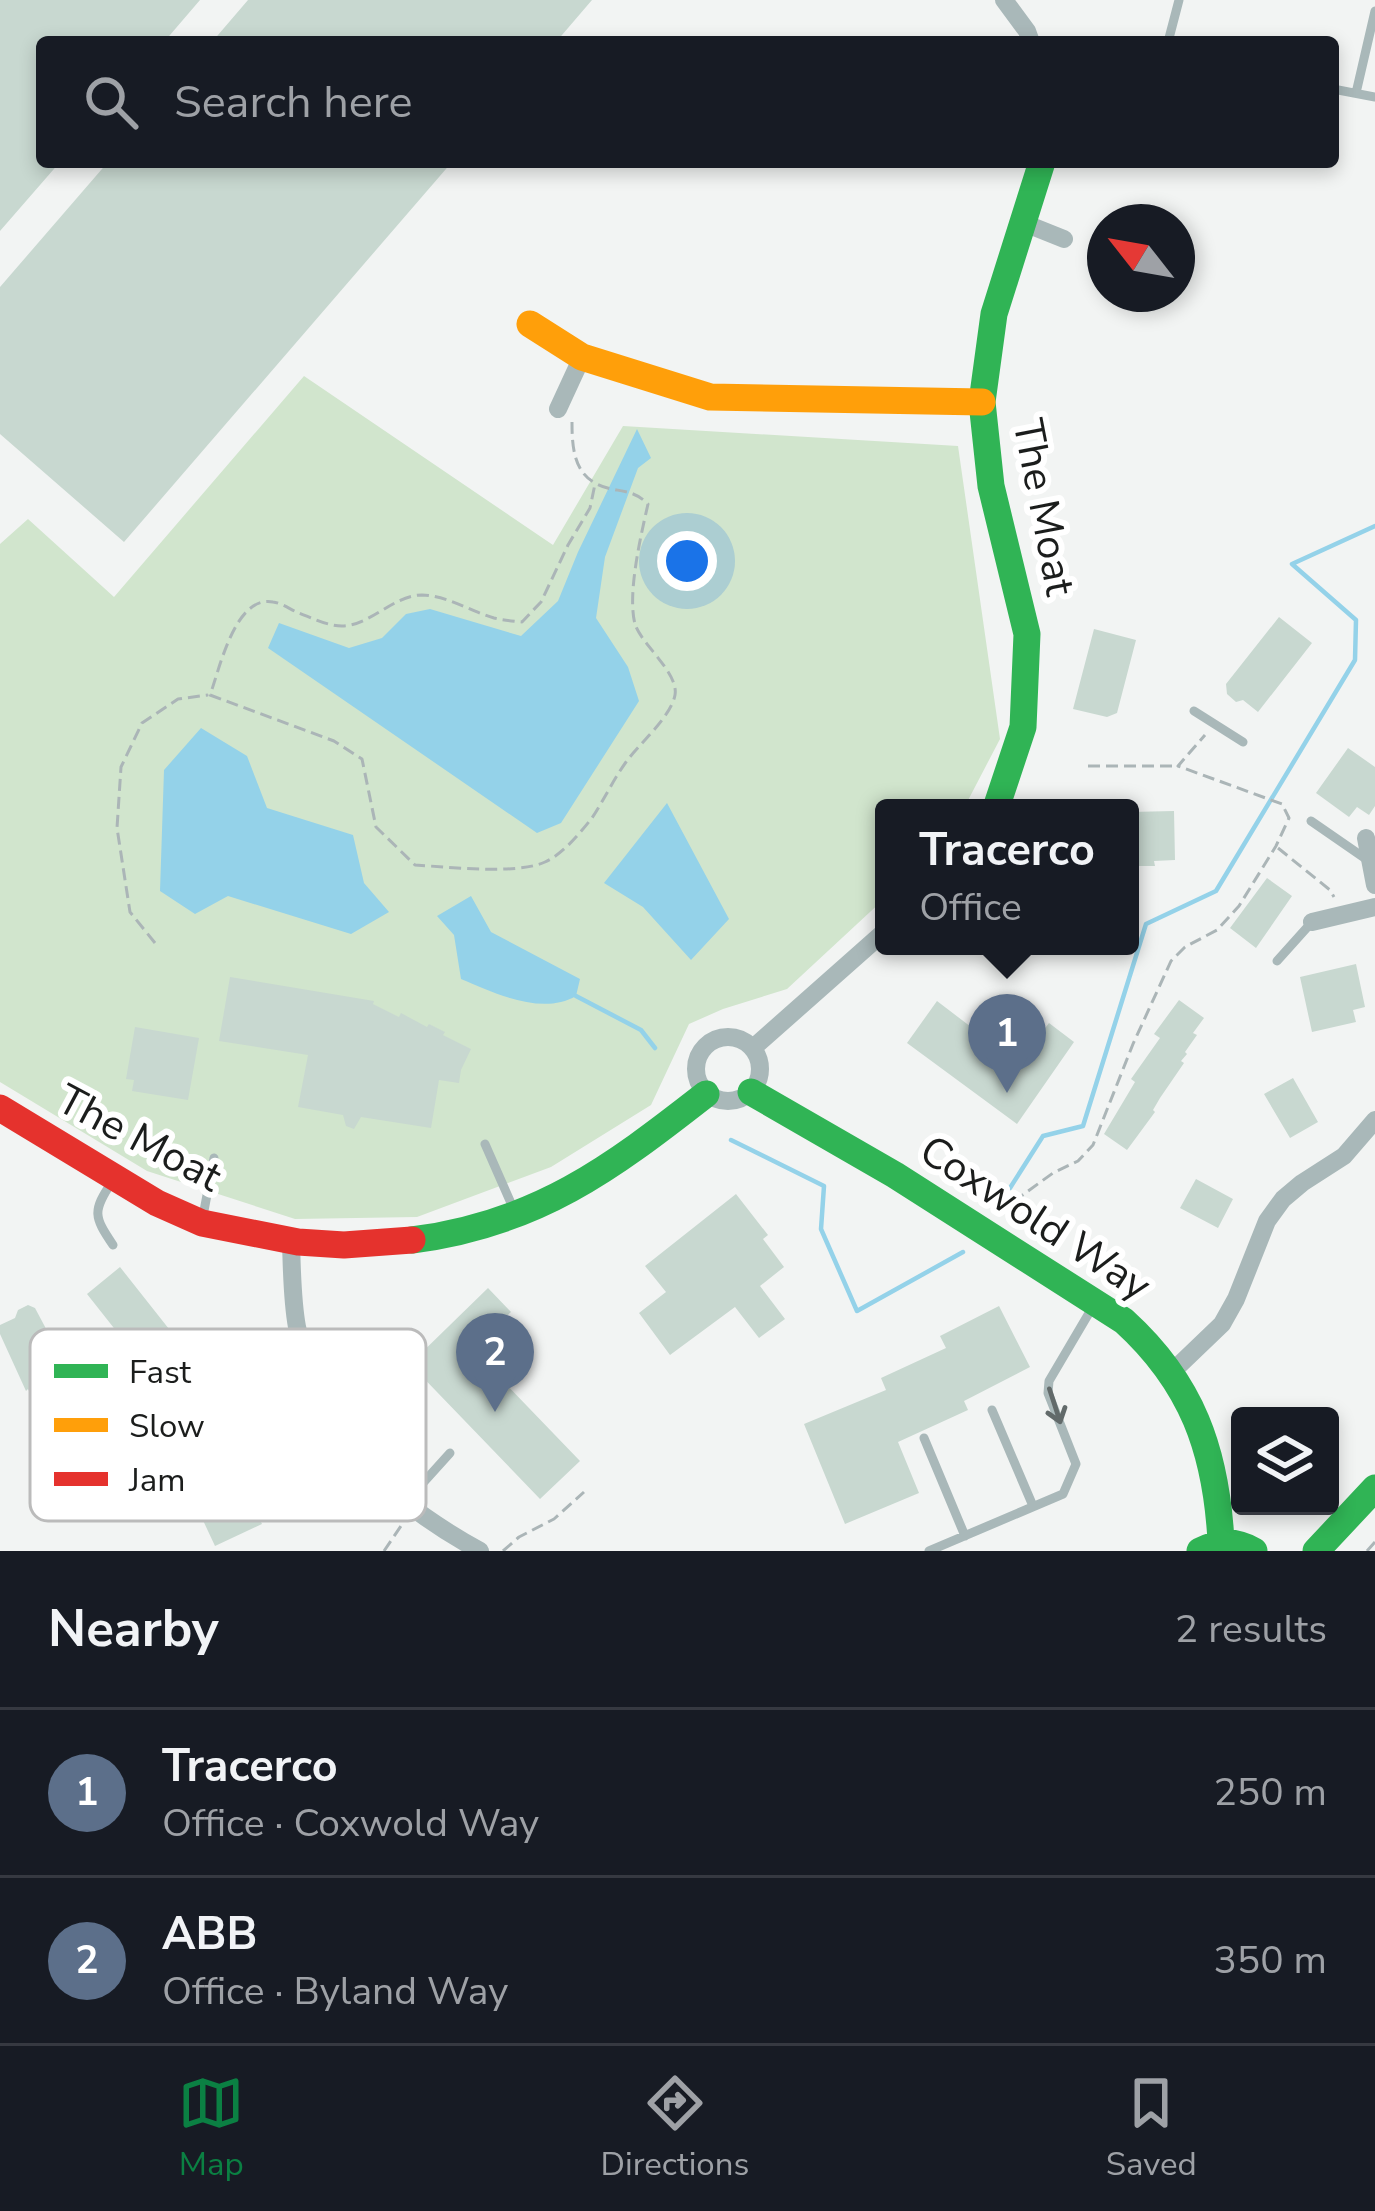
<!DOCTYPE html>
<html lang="en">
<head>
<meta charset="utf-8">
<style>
	:root { --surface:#171b24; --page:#20242c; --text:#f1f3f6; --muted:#9ea1a6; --line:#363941; --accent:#0b8043 }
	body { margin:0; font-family:"Nunito Sans",sans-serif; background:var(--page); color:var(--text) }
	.controls { position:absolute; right:36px; bottom:36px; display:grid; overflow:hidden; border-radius:12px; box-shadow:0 6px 18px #0003 }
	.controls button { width:108px; height:108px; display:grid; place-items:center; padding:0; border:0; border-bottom:3px solid var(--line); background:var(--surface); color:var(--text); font:60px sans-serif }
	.compass { position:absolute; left:1087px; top:204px; width:108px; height:108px; border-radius:50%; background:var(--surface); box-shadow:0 6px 18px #0003; rotate:301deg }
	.you { position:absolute; left:687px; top:561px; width:42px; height:42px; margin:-30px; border:9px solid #fff; border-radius:50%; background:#1a73e8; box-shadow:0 0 0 18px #1a73e833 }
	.badge { display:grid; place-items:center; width:78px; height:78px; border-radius:50%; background:var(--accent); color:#fff; font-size:39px; font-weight:700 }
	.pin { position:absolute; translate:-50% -99px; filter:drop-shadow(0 3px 6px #0008) }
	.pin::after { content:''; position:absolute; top:63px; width:42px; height:36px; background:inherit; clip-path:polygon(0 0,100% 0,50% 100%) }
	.popup { position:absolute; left:875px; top:799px; width:264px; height:156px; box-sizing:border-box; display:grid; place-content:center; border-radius:12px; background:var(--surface); filter:drop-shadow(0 3px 9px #0005); font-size:39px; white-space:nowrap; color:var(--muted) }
	.popup b { font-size:45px; color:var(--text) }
	.popup::after { content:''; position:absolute; left:50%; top:100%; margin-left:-24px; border:24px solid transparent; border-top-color:var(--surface) }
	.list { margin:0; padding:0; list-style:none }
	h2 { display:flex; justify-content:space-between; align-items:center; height:156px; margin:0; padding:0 48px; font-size:51px }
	h2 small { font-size:39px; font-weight:400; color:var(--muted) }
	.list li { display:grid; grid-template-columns:78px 1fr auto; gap:36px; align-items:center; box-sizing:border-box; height:168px; padding:0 48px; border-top:3px solid var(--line) }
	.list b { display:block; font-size:45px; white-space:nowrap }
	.list p { margin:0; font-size:39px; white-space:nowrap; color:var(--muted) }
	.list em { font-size:39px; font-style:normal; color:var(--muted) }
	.icon { flex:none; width:66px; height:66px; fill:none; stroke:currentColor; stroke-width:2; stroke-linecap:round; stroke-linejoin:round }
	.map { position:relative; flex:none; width:1375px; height:1551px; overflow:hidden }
	.search { position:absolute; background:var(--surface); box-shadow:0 6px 18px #0003; left:36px; right:36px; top:36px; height:132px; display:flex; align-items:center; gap:30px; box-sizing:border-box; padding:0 42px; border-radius:12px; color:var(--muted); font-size:45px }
	.sheet { height:492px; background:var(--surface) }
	nav { display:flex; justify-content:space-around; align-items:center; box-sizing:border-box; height:168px; border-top:3px solid var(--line); background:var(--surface); font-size:33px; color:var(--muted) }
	nav a { display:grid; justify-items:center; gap:6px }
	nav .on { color:var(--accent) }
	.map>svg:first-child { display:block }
	.green { fill:#d1e5cd }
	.water { fill:#94d2e9 }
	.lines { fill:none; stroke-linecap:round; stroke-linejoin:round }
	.stream { stroke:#94d2e9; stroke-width:4.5 }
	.building { fill:#c8d8d0 }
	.path { stroke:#abb5b7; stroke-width:3; stroke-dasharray:12 6; stroke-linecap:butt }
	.lane { stroke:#a9b8b9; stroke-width:9 }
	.street { stroke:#a9b8b9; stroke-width:18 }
	.fast { stroke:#30b455; stroke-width:27 }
	.slow { stroke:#ff9f0a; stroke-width:27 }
	.jam { stroke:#e5322d; stroke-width:27 }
	.oneway { stroke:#626a6a }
	.labels { text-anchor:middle; stroke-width:12; stroke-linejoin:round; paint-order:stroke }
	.street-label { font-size:42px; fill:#1b1d1c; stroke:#fff }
	.key { fill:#fff; stroke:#bbb; stroke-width:3 }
	.key-label { font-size:33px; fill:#1b1d1c }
</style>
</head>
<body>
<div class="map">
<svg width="1375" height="1551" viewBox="0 0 1375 1551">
	<rect width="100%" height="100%" fill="#f2f4f3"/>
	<path class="green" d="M304 376 553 545 623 426 958 446 1000 739 964 808H884V899L787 989 723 1009 689 1024 651 1105 551 1167 417 1217 295 1219 147 1171 0 1082V544L28 519 114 597Z"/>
	<path class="water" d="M637 429 651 458 638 468 605 557 596 618 628 667 639 701 561 823 537 833 268 648 279 623 349 648 382 638 406 614 430 609 521 636 558 601 578 552Z
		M201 728 247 756 267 808 353 835 364 883 389 912 351 934 228 896 195 914 160 891 164 770Z
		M667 803 729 919 691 960 643 907 604 883Z
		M471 896 491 932 580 979 576 996C542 1016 494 993 461 979L454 935 437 916Z"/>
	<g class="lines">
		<path class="stream" d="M576 996 641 1030 655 1048
			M731 1140 824 1186 821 1229 857 1311 963 1252
			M1010 1188 1043 1136 1083 1126 1146 924 1216 891 1355 660 1356 620 1292 564 1375 526"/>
	</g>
	<path class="building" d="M0 0H200L164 42H42V162H60L0 231Z
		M248 0H592L556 42H212Z
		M108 162H452L124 542 0 434V287Z
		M1279 617 1312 643 1258 712 1243 700 1236 702 1227 694 1226 684Z
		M1094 629 1136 640 1117 713 1107 717 1073 709Z
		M1348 748 1375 767V806L1369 815 1357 807 1349 817 1316 793Z
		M1174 811 1175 860 1154 861 1155 866H1130V812Z
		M1267 878 1292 896 1256 948 1230 928Z
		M1356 964 1365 1007 1353 1010 1356 1022 1312 1032 1300 977Z
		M230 977 374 1001 373 1004 399 1017 401 1013 427 1027 429 1024 445 1032 443 1035 471 1049 461 1070 459 1083 439 1080 431 1128 361 1117 354 1129 346 1126 343 1115 298 1107 308 1055 219 1041Z
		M1179 1000 1204 1018 1193 1033 1197 1035 1185 1052 1187 1054 1181 1061 1184 1063 1160 1098 1153 1110 1155 1112 1127 1150 1104 1134 1135 1082 1131 1079 1160 1038 1154 1034Z
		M937 1001 975 1030 993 1007 1036 1040 1049 1023 1074 1042 1017 1124 907 1043Z
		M135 1027 199 1038 188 1100 132 1091 134 1080 126 1079Z
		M1293 1078 1318 1122 1290 1138 1264 1094Z
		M1196 1179 1233 1199 1218 1228 1180 1208Z
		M736 1194 768 1235 763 1239 784 1267 760 1286 785 1319 759 1338 735 1307 670 1355 639 1313 666 1292 645 1266Z
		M120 1267 169 1329 136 1356 87 1294Z
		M488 1288 511 1312 472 1349 580 1461 540 1499 410 1364Z
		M28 1305 35 1308 69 1372 64 1374 69 1386 35 1403 28 1389 26 1391 0 1334V1325L15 1318 18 1310Z
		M999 1306 1030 1367 964 1401 968 1410 898 1442 919 1493 845 1524 804 1424 886 1390 881 1378 946 1348 940 1336Z
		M210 1416 262 1524 215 1546 164 1437Z"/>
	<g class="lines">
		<path class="path" d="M572 422C572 444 573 471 595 483 614 494 630 486 648 504 641 535 627 594 635 624 641 644 679 673 675 695 671 717 639 744 626 762 613 780 604 800 592 818 580 833 563 854 545 862 516 875 449 867 415 865L376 827 362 759 334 741 210 695C220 668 235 595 273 602 282 603 291 610 299 613 312 618 330 627 344 626 372 624 394 595 422 595 448 596 470 611 494 618 502 620 512 621 522 622L541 602 568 545 590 508 595 484
			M1088 766H1176
			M1278 848 1330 890 1334 897
			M155 943 130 912 117 828 121 767 142 723 178 699 208 695
			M999 1212 1053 1173 1078 1161 1093 1145 1133 1044 1171 961 1185 947 1217 930 1239 906 1276 846 1289 818 1282 804 1178 766 1205 735
			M384 1551 403 1523
			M503 1551 519 1537 554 1519 584 1492
			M1367 1551 1375 1542"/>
		<path class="lane" d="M1168 42 1179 0
			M1333 89 1375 97
			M1356 93 1375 11
			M1194 711 1243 742
			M1311 821 1366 859
			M1277 961 1312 922
			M485 1144 514 1210
			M112 1182C92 1211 94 1217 113 1245
			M203 1216 214 1158
			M992 1410 1033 1506
			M924 1438 965 1536
			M404 1504 450 1453
			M929 1551 1063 1494 1076 1464 1048 1393 1049 1381 1092 1308"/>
		<path class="street" d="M1004 0 1027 31 1031 42
			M1024 223 1064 239
			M558 409 582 357
			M1366 838 1375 885
			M1312 922 1375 907
			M696 1069a32 32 0 1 1 64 0a32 32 0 1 1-64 0Z
			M753 1048 884 932
			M291 1243C292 1271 292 1300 297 1327 320 1438 384 1498 480 1551
			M1173 1371 1222 1324 1236 1299 1267 1221 1283 1199 1302 1183 1344 1156 1375 1120"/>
		<path class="fast" d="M996 808 1023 727 1027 634 991 486 982 402 994 314 1042 162
			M751 1092 895 1175 1124 1321C1192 1383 1216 1450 1221 1541
			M412 1240C537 1224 610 1169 706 1094
			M1200 1551C1219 1541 1235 1540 1254 1551
			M1316 1551 1375 1488"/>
		<path class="slow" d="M530 324 582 357 710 397 982 402"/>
		<path class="jam" d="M0 1108 157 1203 202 1223 298 1242 344 1245 412 1240"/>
	</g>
	<defs><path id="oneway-shaft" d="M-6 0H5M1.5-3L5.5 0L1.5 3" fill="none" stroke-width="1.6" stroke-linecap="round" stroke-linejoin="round" transform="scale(3)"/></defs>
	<use class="oneway" href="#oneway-shaft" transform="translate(1055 1406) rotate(72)"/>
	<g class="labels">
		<g class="street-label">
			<text transform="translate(1045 507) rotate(79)" y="15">The Moat</text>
			<text transform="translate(140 1137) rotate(28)" y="15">The Moat</text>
			<text transform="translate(1036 1217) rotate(33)" y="15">Coxwold Way</text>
		</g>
	</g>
	<rect x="30" y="1329" width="396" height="192" rx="18" class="key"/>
	<rect x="54" y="1364" width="54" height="14" fill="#30b455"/>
	<rect x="54" y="1418" width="54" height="14" fill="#ff9f0a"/>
	<rect x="54" y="1472" width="54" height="14" fill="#e5322d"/>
	<g class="key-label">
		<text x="129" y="1383">Fast</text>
		<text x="129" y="1437">Slow</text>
		<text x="129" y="1491">Jam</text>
	</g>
</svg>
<div class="controls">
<button><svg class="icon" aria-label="layers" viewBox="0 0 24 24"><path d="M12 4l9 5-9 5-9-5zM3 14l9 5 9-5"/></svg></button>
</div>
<svg class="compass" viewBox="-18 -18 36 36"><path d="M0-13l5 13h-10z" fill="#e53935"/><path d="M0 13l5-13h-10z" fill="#9ea1a6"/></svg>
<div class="you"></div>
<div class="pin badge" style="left:1007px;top:1093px;background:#5c6f8a">1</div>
<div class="popup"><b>Tracerco</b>Office</div>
<div class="pin badge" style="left:495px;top:1412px;background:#5c6f8a">2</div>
<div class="search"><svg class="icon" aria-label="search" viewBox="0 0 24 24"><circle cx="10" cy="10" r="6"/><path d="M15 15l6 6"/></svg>Search here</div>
</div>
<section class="sheet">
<h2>Nearby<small>2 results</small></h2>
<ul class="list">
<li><span class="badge" style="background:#5c6f8a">1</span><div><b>Tracerco</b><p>Office · Coxwold Way</p></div><em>250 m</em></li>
<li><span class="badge" style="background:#5c6f8a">2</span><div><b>ABB</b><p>Office · Byland Way</p></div><em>350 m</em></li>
</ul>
</section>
<nav>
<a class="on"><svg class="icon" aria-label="map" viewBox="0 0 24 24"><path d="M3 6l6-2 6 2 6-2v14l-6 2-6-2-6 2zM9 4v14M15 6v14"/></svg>Map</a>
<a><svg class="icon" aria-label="directions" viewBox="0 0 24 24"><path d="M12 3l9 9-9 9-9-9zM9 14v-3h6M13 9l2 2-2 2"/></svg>Directions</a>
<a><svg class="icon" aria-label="saved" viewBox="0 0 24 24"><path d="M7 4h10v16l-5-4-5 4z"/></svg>Saved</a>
</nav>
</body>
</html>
